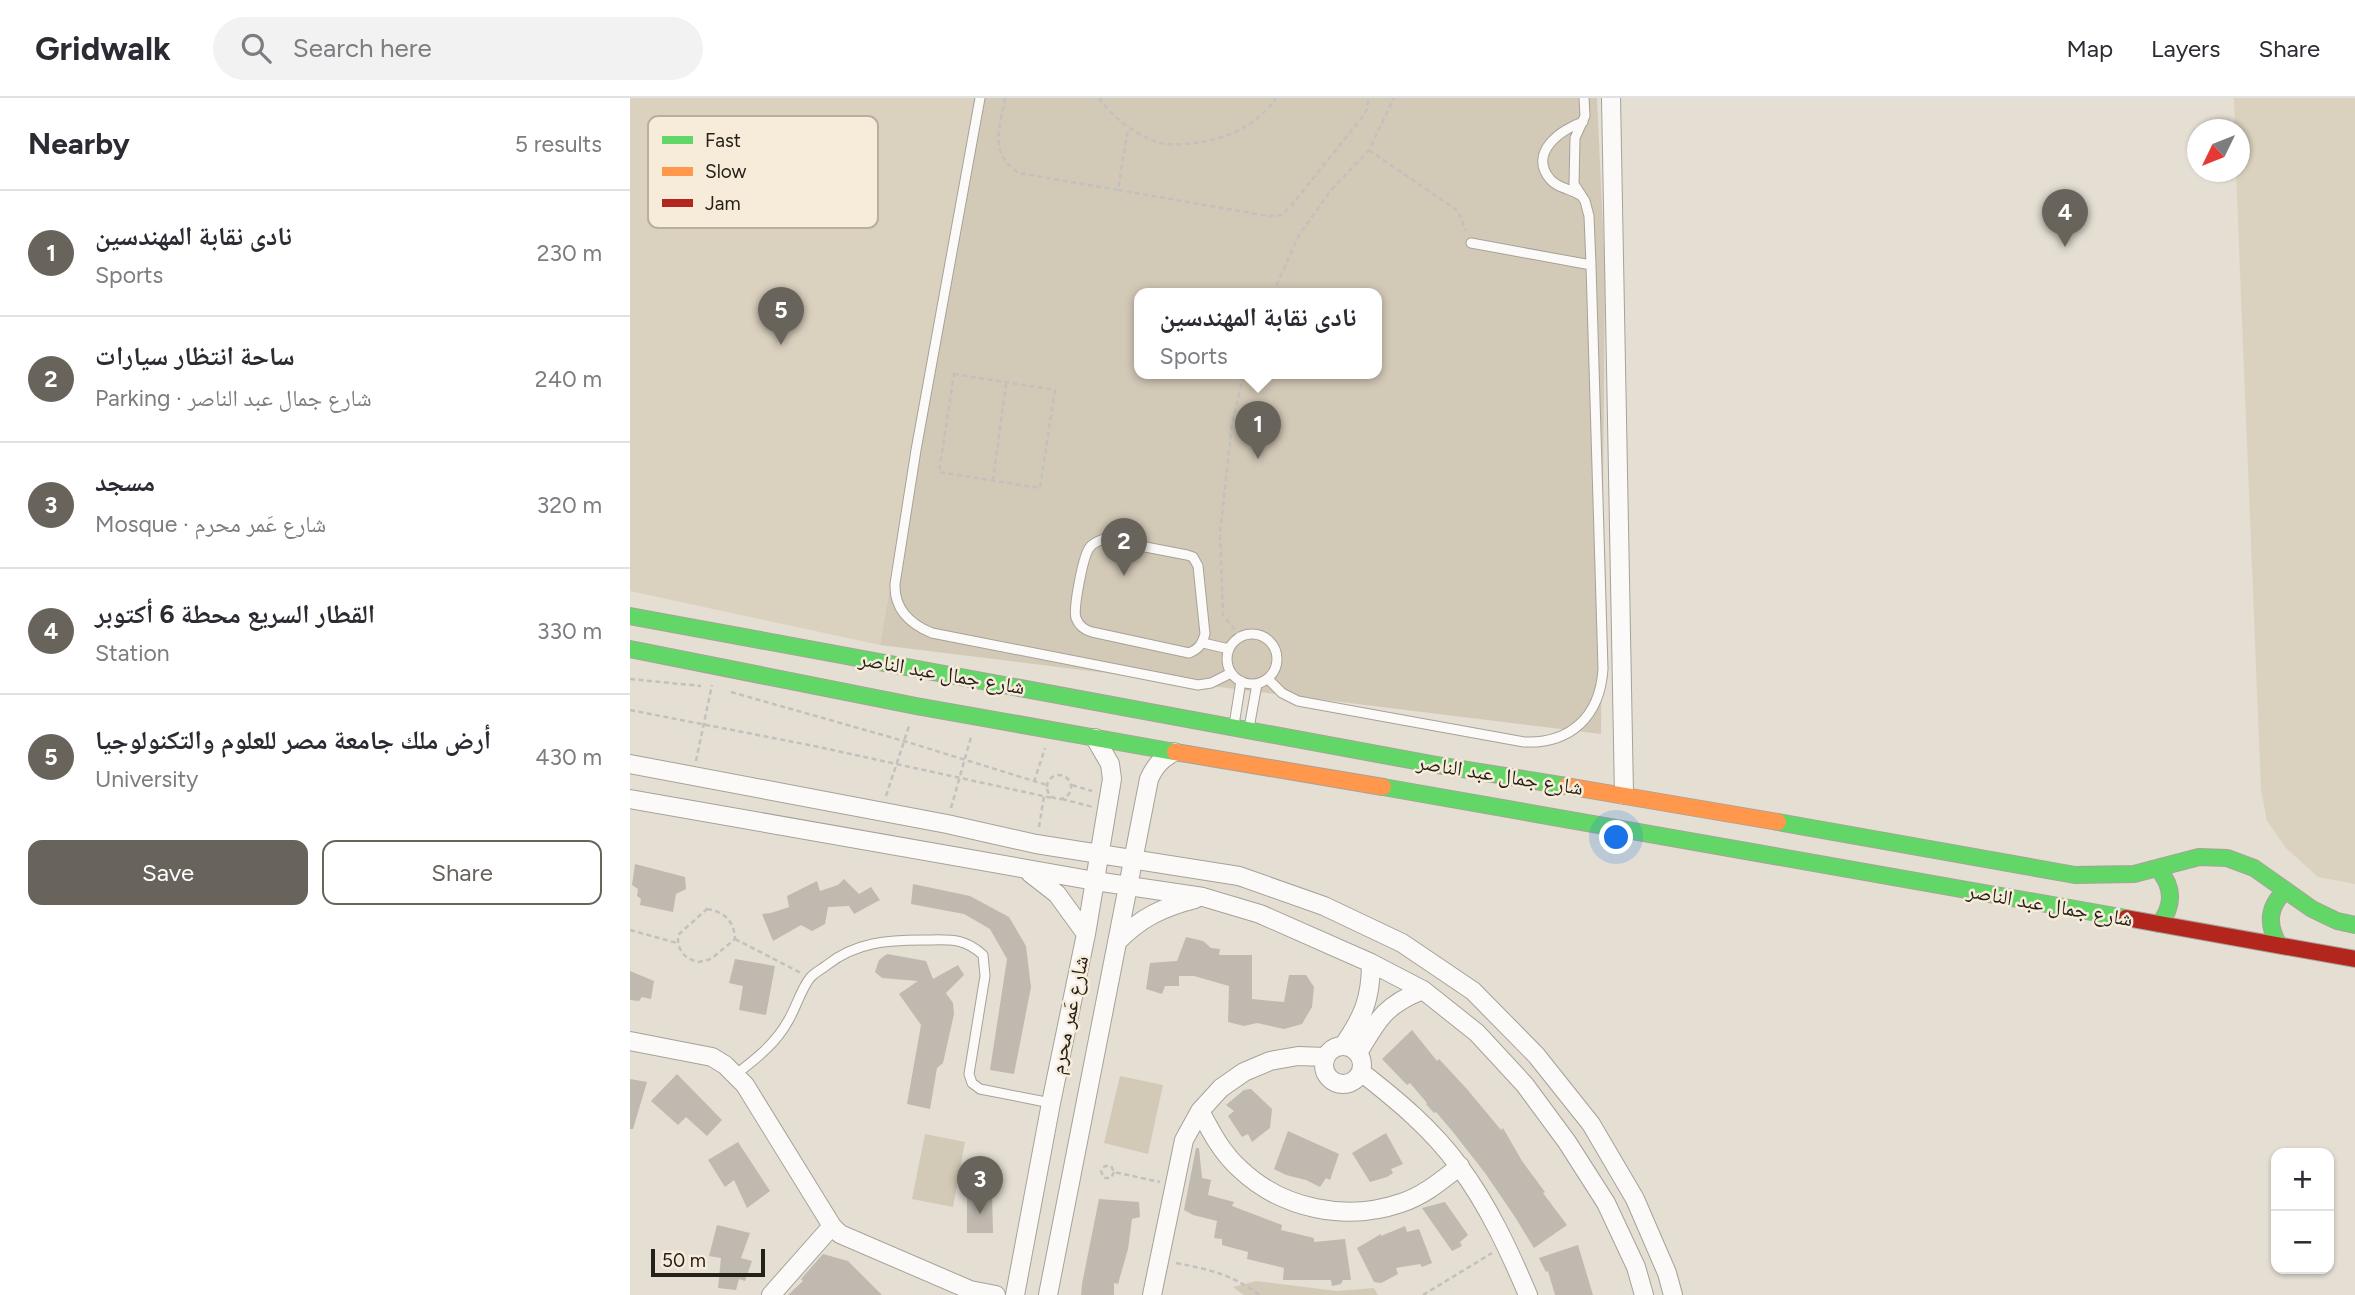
<!DOCTYPE html>
<html lang="en">
<head>
<meta charset="utf-8">
<style>
	:root { --surface:#fff; --page:#f2f2f3; --text:#2b2b33; --muted:#7c7c81; --line:#e1e1e2; --accent:#68635b }
	body { margin:0; font-family:Figtree,"Noto Naskh Arabic",sans-serif; background:var(--page); color:var(--text) }
	.controls { position:absolute; right:21px; bottom:21px; display:grid; overflow:hidden; border-radius:14px; box-shadow:0 2px 5px #0004 }
	.controls button { width:63px; height:63px; display:grid; place-items:center; padding:0; border:0; border-bottom:2px solid var(--line); background:var(--surface); color:var(--text); font:35px sans-serif }
	.compass { position:absolute; left:1557px; top:21px; width:63px; height:63px; border-radius:50%; background:var(--surface); box-shadow:0 2px 5px #0004; rotate:227deg }
	.scale { position:absolute; left:21px; bottom:18px; width:114px; box-sizing:border-box; padding-left:7px; border:4px solid #25211a; border-top:0; font-size:19px; line-height:24px; white-space:nowrap; color:#25211a; -webkit-text-stroke:5px #f7ecda; paint-order:stroke }
	.you { position:absolute; left:987px; top:740px; width:24px; height:24px; margin:-18px; border:5px solid #fff; border-radius:50%; background:#1a73e8; box-shadow:0 0 0 10px #1a73e833 }
	.badge { display:grid; place-items:center; width:46px; height:46px; border-radius:50%; background:var(--accent); color:#fff; font-size:23px; font-weight:700 }
	.pin { position:absolute; translate:-50% -58px; filter:drop-shadow(0 2px 4px #0008) }
	.pin::after { content:''; position:absolute; top:37px; width:24px; height:21px; background:inherit; clip-path:polygon(0 0,100% 0,50% 100%) }
	.popup { position:absolute; left:504px; top:190px; width:248px; height:91px; box-sizing:border-box; display:grid; place-content:center; border-radius:14px; background:var(--surface); filter:drop-shadow(0 2px 5px #0005); font-size:23px; white-space:nowrap; color:var(--muted) }
	.popup b { font-size:26px; color:var(--text) }
	.popup::after { content:''; position:absolute; left:50%; top:100%; margin-left:-14px; border:14px solid transparent; border-top-color:var(--surface) }
	.list { margin:0; padding:0; list-style:none }
	h2 { display:flex; justify-content:space-between; align-items:center; height:91px; margin:0; padding:0 28px; font-size:30px }
	h2 small { font-size:23px; font-weight:400; color:var(--muted) }
	.list li { display:grid; grid-template-columns:46px 1fr auto; gap:21px; align-items:center; box-sizing:border-box; height:126px; padding:0 28px; border-top:2px solid var(--line) }
	.list b { display:block; font-size:26px; white-space:nowrap }
	.list p { margin:0; font-size:23px; white-space:nowrap; color:var(--muted) }
	.list em { font-size:23px; font-style:normal; color:var(--muted) }
	.actions { display:flex; gap:14px; padding:21px 28px }
	.actions a { flex:1; padding:16px 0; border:2px solid var(--accent); border-radius:14px; text-align:center; font-size:24px; color:var(--accent) }
	.actions .main { background:var(--accent); color:#fff }
	.icon { flex:none; width:38px; height:38px; fill:none; stroke:currentColor; stroke-width:2; stroke-linecap:round; stroke-linejoin:round }
	.map { position:relative; flex:none; width:1725px; height:1197px; overflow:hidden }
	header { display:flex; align-items:center; gap:42px; box-sizing:border-box; height:98px; padding:0 35px; background:var(--surface); border-bottom:2px solid var(--line) }
	header strong { font-size:33px }
	nav { display:flex; gap:38px; margin-inline-start:auto; font-size:24px }
	.search { width:490px; height:63px; background:var(--page); display:flex; align-items:center; gap:18px; box-sizing:border-box; padding:0 24px; border-radius:38px; color:var(--muted); font-size:26px }
	main { display:flex }
	aside { flex:1; background:var(--surface) }
	.map>svg:first-child { display:block }
	.built { fill:#dbd1bf }
	.green { fill:#d3c9b7; fill-rule:evenodd }
	.building { fill:#bfb9af }
	.lines { fill:none; stroke-linecap:round; stroke-linejoin:round }
	.lane-casing { stroke:#a6a299; stroke-width:11 }
	.street-casing { stroke:#a6a299; stroke-width:20 }
	.fast-casing { stroke:#a6a299; stroke-width:18 }
	.slow-casing { stroke:#a6a299; stroke-width:18 }
	.jam-casing { stroke:#a6a299; stroke-width:18 }
	.path { stroke:#c3c1be; stroke-width:2.5; stroke-dasharray:5 3.5; stroke-linecap:butt }
	.lane { stroke:#fbfaf8; stroke-width:9 }
	.street { stroke:#fbfaf8; stroke-width:18 }
	.fast { stroke:#63d668; stroke-width:16 }
	.slow { stroke:#ff974d; stroke-width:16 }
	.jam { stroke:#b3261e; stroke-width:16 }
	.labels { text-anchor:middle; stroke-width:5; stroke-linejoin:round; paint-order:stroke }
	.street-label { font-size:21px; fill:#25211a; stroke:#f7ecda }
	.key { fill:#f7ecda; stroke:#b8afa0; stroke-width:2 }
	.key-label { font-size:19px; fill:#25211a }
</style>
</head>
<body>
<header>
<strong>Gridwalk</strong>
<div class="search"><svg class="icon" aria-label="search" viewBox="0 0 24 24"><circle cx="10" cy="10" r="6"/><path d="M15 15l6 6"/></svg>Search here</div>
<nav><a>Map</a><a>Layers</a><a>Share</a></nav>
</header>
<main>
<aside>
<h2>Nearby<small>5 results</small></h2>
<ul class="list">
<li><span class="badge">1</span><div><b>نادى نقابة المهندسين</b><p>Sports</p></div><em>230 m</em></li>
<li><span class="badge">2</span><div><b>ساحة انتظار سيارات</b><p>Parking · شارع جمال عبد الناصر</p></div><em>240 m</em></li>
<li><span class="badge">3</span><div><b>مسجد</b><p>Mosque · شارع عَمر محرم</p></div><em>320 m</em></li>
<li><span class="badge">4</span><div><b>القطار السريع محطة 6 أكتوبر</b><p>Station</p></div><em>330 m</em></li>
<li><span class="badge">5</span><div><b>أرض ملك جامعة مصر للعلوم والتكنولوجيا</b><p>University</p></div><em>430 m</em></li>
</ul>
<div class="actions"><a class="main">Save</a><a>Share</a></div>
</aside>
<div class="map">
<svg width="1725" height="1197" viewBox="0 0 1725 1197">
	<rect width="100%" height="100%" fill="#e4ded3"/>
	<path class="built" d="M0 0H344L250 547 0 493Z
		M1604 0H1725V786L1688 779 1656 750 1637 723 1631 691 1606 74H1610V32L1605 31Z"/>
	<path class="green" d="M344 0H967L975 174 971 636 250 547ZM509 195H747V275H509Z
		M490 978 533 987 518 1056 474 1045Z
		M295 1036 335 1044 323 1109 282 1101Z
		M626 1183 707 1193 744 1190 748 1197H614L603 1189Z"/>
	<path class="building" d="M5 766 55 779 56 791 46 796 43 814 10 807 11 801 7 798 8 791 2 787Z
		M214 781 229 796 241 789 250 802 224 816 219 808 198 809 195 826 182 833 171 827 143 843 132 816 141 815 159 809 157 798 187 783 190 793 208 787Z
		M283 786 340 798 379 819 396 848 401 889 384 976 360 972 377 861 360 831 334 816 281 806Z
		M556 839 573 843 581 850 590 851 589 857H622V901L654 904 659 877H676L684 889 682 909 672 926 654 931 627 925 614 928 598 924 599 888 564 878H549V888H535L532 896 516 891 520 865 547 863Z
		M257 856 296 863 303 881 328 867 334 877 316 895 323 905 324 916 313 965 307 970 300 1011 277 1006 291 927 269 896 288 883 252 880 245 874 249 862Z
		M105 861 145 868 136 917 109 912 113 888 99 885Z
		M0 873 24 883 21 901 12 899 9 903 0 902Z
		M782 932 807 963 809 961 836 990 871 1032 873 1030 892 1063 915 1094 913 1095 937 1127 904 1150 885 1119 855 1075 823 1034 806 1014 804 1015 796 1006 797 1005 780 985 777 987 752 961Z
		M47 976 92 1022 77 1038 56 1019 48 1027 21 1003Z
		M0 981 17 984 3 1031H0Z
		M621 991 642 1011 640 1030 622 1044 618 1036 612 1039 598 1018 604 1013 596 1007 614 992Z
		M658 1033 709 1056 700 1082 696 1080 690 1089 676 1082 656 1077 644 1071Z
		M756 1035 773 1066 761 1071 763 1075 757 1079 740 1084 722 1055Z
		M108 1044 140 1093 117 1110 104 1082 95 1089 78 1062Z
		M566 1050H569L572 1080 581 1082 578 1097 604 1104 602 1108 652 1127 651 1132 684 1140V1144L715 1141 721 1182H713L711 1186 702 1188 701 1182H653L654 1170 617 1161 618 1154 592 1147V1141L584 1140 587 1123 563 1117 554 1112Z
		M337 1097H362L363 1135H337Z
		M469 1101 509 1104 510 1119 502 1121 498 1151 488 1186 484 1185V1197H451L452 1186Z
		M815 1104 838 1137 830 1144 832 1148 822 1153 792 1110Z
		M87 1127 120 1135 111 1160 122 1163 115 1183 109 1181 106 1192 88 1190 91 1160 79 1158Z
		M775 1128 777 1134 789 1131 802 1165 792 1169 790 1166 766 1170 768 1176 751 1185 744 1184 727 1150 751 1136V1138Z
		M948 1147 963 1197H925L918 1173 916 1174 909 1160Z
		M193 1156 218 1163 252 1197H158L173 1183 171 1181Z"/>
	<g class="lines">
		<defs>
			<path id="lane" d="M350 0 286 352 265 486C264 511 280 526 302 535L568 587 581 585 601 575
				M950 97C941 91 927 90 920 81 898 55 931 31 953 24
				M841 145 961 167
				M474 441 557 457 563 459 568 468 575 536C572 546 569 551 559 555L462 534C454 532 449 528 446 520 443 511 453 457 460 449 463 445 468 443 474 441Z
				M597 561a25 25 0 1 1 50 0a25 25 0 1 1-50 0Z
				M573 545 599 551
				M638 581 652 595 668 603 894 644C941 646 970 618 973 571L961 167 959 118 955 103 944 86 945 40 955 18 954 0
				M604 627 611 583
				M619 630 627 586
				M106 976C126 961 146 945 158 923 166 910 171 891 180 880 184 875 192 871 197 867 226 844 258 842 293 842 319 842 333 839 353 857L355 878 339 976 342 985 350 991 421 1005"/>
			<path id="street" d="M981 0 994 697
				M0 666 317 726 406 746 609 778 694 808 772 845 843 893 906 957 961 1026 1005 1101 1037 1175 1043 1197
				M0 701 465 783 573 799 630 816 741 865 793 892 847 935 895 987 937 1044 976 1105 1006 1169 1014 1197
				M400 775 427 796 456 836
				M487 844C510 820 533 809 565 801
				M0 943 82 959 95 967 115 987 202 1128 210 1136 340 1192 366 1197
				M713 948C733 919 741 901 741 865
				M694 967a19 19 0 1 1 38 0a19 19 0 1 1-38 0Z
				M728 955C748 921 755 907 793 892
				M731 974C767 1002 802 1031 829 1068 858 1107 879 1152 898 1197
				M570 1013C581 1034 592 1055 610 1071 652 1111 716 1124 771 1105 793 1098 811 1083 830 1068
				M141 1197 202 1128
				M385 1197 421 1005 456 836 482 681 480 666 465 640
				M418 1197 519 681C525 668 531 661 544 654
				M522 1197 554 1042 570 1013 591 990 614 974 640 963 668 958 696 959"/>
			<path id="fast" d="M0 518 807 667 936 688
				M0 551 286 608 545 654
				M753 689 1496 820
				M1148 724 1445 777 1504 776 1569 759 1597 760 1624 770 1682 811 1707 823 1725 827
				M1528 771C1544 789 1544 808 1529 826
				M1649 847C1637 827 1638 809 1655 793"/>
			<path id="slow" d="M545 654 753 689
				M936 688 1148 724"/>
			<path id="jam" d="M1496 820 1725 861"/>
		</defs>
		<use href="#lane" class="lane-casing"/>
		<use href="#street" class="street-casing"/>
		<use href="#fast" class="fast-casing"/>
		<use href="#slow" class="slow-casing"/>
		<use href="#jam" class="jam-casing"/>
		<path class="path" d="M375 0C370 29 358 56 389 75L488 92 498 30
			M469 0C482 20 511 41 535 46 540 47 546 46 551 46 587 45 625 31 646 0
			M739 52 828 113 836 133
			M488 92 638 118 651 117 661 108 734 17 738 9V0
			M643 195 669 137 702 91 739 52 764 0
			M324 276 425 292 410 390 309 374Z
			M363 383 376 286
			M610 538 593 517 590 436 602 325 614 275
			M0 581 71 588
			M101 594 274 643 417 687
			M0 612 184 648 422 700
			M66 663 82 587
			M417 689a12 12 0 1 1 24 0a12 12 0 1 1-24 0Z
			M404 684 415 650
			M442 687 462 693
			M256 698 279 628
			M432 701 463 709
			M321 710 341 639
			M409 729 414 698
			M77 811C95 814 104 823 105 841L81 861 69 864C54 861 47 852 48 837Z
			M0 832 47 845
			M105 841 171 875
			M484 1074 481 1080H474L471 1073 475 1068H481L484 1074 530 1084
			M546 1165C582 1172 600 1176 630 1197
			M793 1197 862 1155"/>
		<use href="#lane" class="lane"/>
		<use href="#street" class="street"/>
		<use href="#fast" class="fast"/>
		<use href="#slow" class="slow"/>
		<use href="#jam" class="jam"/>
	</g>
	<g class="labels">
		<g class="street-label">
			<text transform="translate(312 575) rotate(10)" y="7">شارع جمال عبد الناصر</text>
			<text transform="translate(870 677) rotate(9)" y="7">شارع جمال عبد الناصر</text>
			<text transform="translate(1420 807) rotate(10)" y="7">شارع جمال عبد الناصر</text>
			<text transform="translate(439 917) rotate(-78)" y="7">شارع عَمر محرم</text>
		</g>
	</g>
	<rect x="18" y="18" width="230" height="112" rx="10" class="key"/>
	<rect x="32" y="38" width="31" height="8" fill="#63d668"/>
	<rect x="32" y="69" width="31" height="9" fill="#ff974d"/>
	<rect x="32" y="101" width="31" height="8" fill="#b3261e"/>
	<g class="key-label">
		<text x="75" y="49">Fast</text>
		<text x="75" y="80">Slow</text>
		<text x="75" y="112">Jam</text>
	</g>
</svg>
<div class="controls">
<button>+</button>
<button>−</button>
</div>
<svg class="compass" viewBox="-18 -18 36 36"><path d="M0-13l5 13h-10z" fill="#e53935"/><path d="M0 13l5-13h-10z" fill="#7c7c81"/></svg>
<div class="scale">50 m</div>
<div class="you"></div>
<div class="pin badge" style="left:628px;top:361px">1</div>
<div class="popup"><b>نادى نقابة المهندسين</b>Sports</div>
<div class="pin badge" style="left:494px;top:478px">2</div>
<div class="pin badge" style="left:350px;top:1116px">3</div>
<div class="pin badge" style="left:1435px;top:149px">4</div>
<div class="pin badge" style="left:151px;top:247px">5</div>
</div>
</main>
</body>
</html>
